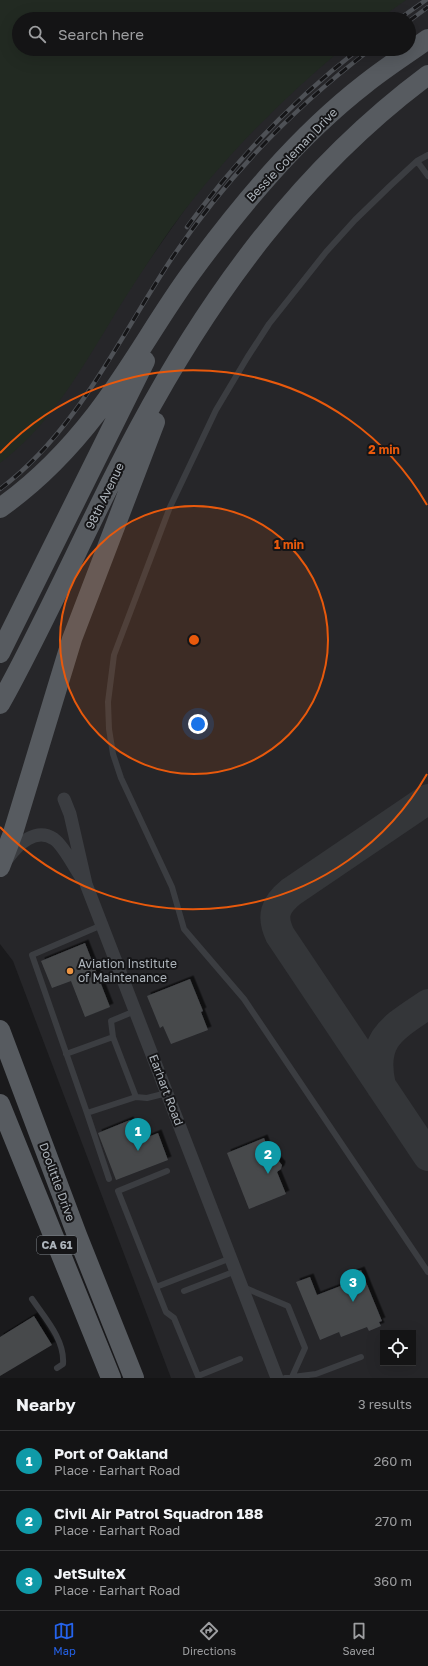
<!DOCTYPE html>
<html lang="en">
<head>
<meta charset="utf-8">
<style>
	:root { --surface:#141415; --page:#1d1d1e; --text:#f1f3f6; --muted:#9d9ea0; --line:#333334; --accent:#2563eb }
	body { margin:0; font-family:"Golos Text",sans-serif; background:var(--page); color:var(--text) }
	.controls { position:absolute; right:12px; bottom:12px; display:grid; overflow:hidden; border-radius:0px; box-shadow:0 4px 16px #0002 }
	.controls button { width:36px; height:36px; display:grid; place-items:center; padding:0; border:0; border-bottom:1px solid var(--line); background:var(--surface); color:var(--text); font:20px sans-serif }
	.you { position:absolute; left:198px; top:724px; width:14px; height:14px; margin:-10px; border:3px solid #fff; border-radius:50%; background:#1a73e8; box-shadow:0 0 0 6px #1a73e833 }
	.badge { display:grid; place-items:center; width:26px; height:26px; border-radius:50%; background:var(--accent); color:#fff; font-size:13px; font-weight:700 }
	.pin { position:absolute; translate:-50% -33px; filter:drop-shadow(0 1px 2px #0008) }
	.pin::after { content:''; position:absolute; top:21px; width:14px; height:12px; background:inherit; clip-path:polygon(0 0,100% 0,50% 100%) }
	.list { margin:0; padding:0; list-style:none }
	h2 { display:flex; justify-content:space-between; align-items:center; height:52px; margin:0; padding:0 16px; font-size:17px }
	h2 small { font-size:13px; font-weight:400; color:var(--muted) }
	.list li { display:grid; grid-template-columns:26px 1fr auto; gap:12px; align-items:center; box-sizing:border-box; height:60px; padding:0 16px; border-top:1px solid var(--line) }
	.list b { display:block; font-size:15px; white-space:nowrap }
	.list p { margin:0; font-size:13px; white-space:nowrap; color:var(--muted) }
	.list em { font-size:13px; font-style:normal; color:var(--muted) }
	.icon { flex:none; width:22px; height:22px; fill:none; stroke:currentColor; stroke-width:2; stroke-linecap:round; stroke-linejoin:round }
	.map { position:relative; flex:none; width:428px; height:1378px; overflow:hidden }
	.search { position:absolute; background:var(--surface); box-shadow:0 4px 16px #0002; left:12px; right:12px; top:12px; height:44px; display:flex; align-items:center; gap:10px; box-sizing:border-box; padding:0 14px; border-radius:22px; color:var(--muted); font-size:15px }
	.sheet { height:232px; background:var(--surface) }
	nav { display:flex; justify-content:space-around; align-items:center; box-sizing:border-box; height:56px; border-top:1px solid var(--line); background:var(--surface); font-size:11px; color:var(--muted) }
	nav a { display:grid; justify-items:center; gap:2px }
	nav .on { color:var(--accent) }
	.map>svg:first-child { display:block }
	.built { fill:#262629; fill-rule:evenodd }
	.green { fill:#222a22 }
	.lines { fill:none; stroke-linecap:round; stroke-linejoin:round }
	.taxiway { stroke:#343639; stroke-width:30 }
	.building { fill:#47494c; filter:url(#shadow) }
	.lane { stroke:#3b3d41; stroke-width:6 }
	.street { stroke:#3b3d41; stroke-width:13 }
	.primary { stroke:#575b60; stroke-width:20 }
	.rail-casing { stroke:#4e5156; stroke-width:4.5 }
	.rail { stroke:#151517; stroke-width:3; stroke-dasharray:9; stroke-linecap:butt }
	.ring { fill:none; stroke:#e8590c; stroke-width:2 }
	.poi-dot { fill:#ec9442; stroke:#151517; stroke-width:1.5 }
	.labels { text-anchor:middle; stroke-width:4; stroke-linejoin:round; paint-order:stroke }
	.shield { fill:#151517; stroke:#7f848a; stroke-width:1 }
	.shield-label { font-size:11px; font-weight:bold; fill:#adb4bb }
	.street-label { font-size:12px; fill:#adb4bb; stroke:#151517 }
	.poi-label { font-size:12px; fill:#adb4bb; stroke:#151517; text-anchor:start }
	.centre { fill:#e8590c; stroke:#151517; stroke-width:2 }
	.ring-label { font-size:12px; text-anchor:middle; font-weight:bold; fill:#e8590c; stroke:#151517; stroke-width:4; stroke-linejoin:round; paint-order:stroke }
</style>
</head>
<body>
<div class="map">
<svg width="428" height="1378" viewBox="0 0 428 1378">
	<defs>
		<filter id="shadow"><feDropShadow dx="3.5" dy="-3.5" stdDeviation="0" flood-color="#0009"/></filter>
	</defs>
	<rect width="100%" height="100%" fill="#1a1a1c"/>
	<path class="built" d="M400 0H428V1378H171L13 961 0 944V459L117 306 202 185 251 129 338 49H409V19H375ZM383 1333H413V1363H383Z"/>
	<path class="green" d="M0 0H406L379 19H19V49H342C274 106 211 170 161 243 141 273 121 303 103 334 72 384 47 427 0 463Z"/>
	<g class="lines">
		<path class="taxiway" d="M428 799 291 892C275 905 271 916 280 935L428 1156
			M381 1086C370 1038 393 1028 428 1004"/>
	</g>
	<path class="building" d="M85 943 110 1007 85 1017 71 981 52 988 41 961Z
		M190 979 203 1011 201 1012 208 1030 171 1044 163 1026 160 1028 147 996Z
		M130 1120 138 1141 158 1133 168 1160 116 1180 98 1133Z
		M264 1138 273 1161 278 1160 282 1165 281 1169 277 1172 286 1194 249 1209 227 1153Z
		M361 1270 382 1321 379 1322 381 1326 369 1331 367 1327 341 1337 339 1332 320 1340 296 1282 310 1277 317 1295 343 1285 342 1282 349 1279 348 1275Z
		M34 1316 52 1345 0 1376V1337Z"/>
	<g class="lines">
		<path class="lane" d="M428 155 417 161 390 186 355 220 326 252 269 324 247 358 216 410 170 507 114 655 108 702 109 729 113 754 121 778 172 887 184 929 244 999 428 1272
			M417 161 428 176
			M113 1037 111 1021 135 1011
			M66 1054 113 1037 136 1097
			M87 1113 32 955 102 925
			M167 1171 118 1191 166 1312 174 1318 198 1376 240 1359
			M109 1179 87 1113 136 1097 147 1098 167 1093
			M156 1287 231 1258
			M243 1287 288 1306 305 1348 292 1377
			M184 1291 236 1271
			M32 1299C45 1318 65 1340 63 1364L57 1368
			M285 1378 316 1374 361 1357"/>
		<path class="street" d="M64 799 70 814 86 884 277 1378
			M8 858C18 844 36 827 54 839 64 846 74 867 81 877"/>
		<path class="primary" d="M0 508C37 482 69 449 96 414 131 369 158 318 191 273 241 205 298 136 365 84 385 68 407 54 428 39
			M0 653 145 361
			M0 704C50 614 90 519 139 428 212 292 303 168 428 75
			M0 867 13 833 72 639 155 422
			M0 1030 77 1235 134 1378
			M0 1104 111 1378"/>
		<defs>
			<path id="rail" d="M399 19 426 0
				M409 21 428 7
				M187 227C236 160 293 100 359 49
				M0 489C77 432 120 336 172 258 226 178 294 107 371 49"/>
		</defs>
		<use href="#rail" class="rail-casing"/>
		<use href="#rail" class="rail"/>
	</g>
	<circle cx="194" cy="640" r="134" fill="#e8590c" fill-opacity=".12"/>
	<g class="ring">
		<circle cx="194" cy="640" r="134"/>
		<path d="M427 774A269 269 0 0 1 0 827M0 453A269 269 0 0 1 427 505"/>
	</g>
	<circle class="poi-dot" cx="70" cy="971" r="4"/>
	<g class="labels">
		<rect class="shield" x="37" y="1236" width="40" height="18" rx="3"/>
		<g class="shield-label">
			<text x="57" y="1249">CA 61</text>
		</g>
		<g class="street-label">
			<text transform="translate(292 155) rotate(-46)" y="4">Bessie Coleman Drive</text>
			<text transform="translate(105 496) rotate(-64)" y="4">98th Avenue</text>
			<text transform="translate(166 1090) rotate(69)" y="4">Earhart Road</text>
			<text transform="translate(57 1182) rotate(70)" y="4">Doolittle Drive</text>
		</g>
		<g class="poi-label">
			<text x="78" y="968">Aviation Institute<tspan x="78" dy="14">of Maintenance</tspan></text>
		</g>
	</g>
	<circle cx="194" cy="640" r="6" class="centre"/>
	<g class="ring-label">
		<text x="384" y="454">2 min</text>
		<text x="289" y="549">1 min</text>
	</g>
</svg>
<div class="controls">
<button><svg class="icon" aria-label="locate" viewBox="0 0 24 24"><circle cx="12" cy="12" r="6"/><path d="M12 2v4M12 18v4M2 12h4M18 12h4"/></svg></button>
</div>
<div class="you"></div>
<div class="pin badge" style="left:138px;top:1151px;background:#0f9aa8">1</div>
<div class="pin badge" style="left:268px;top:1174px;background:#0f9aa8">2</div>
<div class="pin badge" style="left:353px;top:1302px;background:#0f9aa8">3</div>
<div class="search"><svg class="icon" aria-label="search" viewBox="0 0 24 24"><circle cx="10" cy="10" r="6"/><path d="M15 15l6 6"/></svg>Search here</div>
</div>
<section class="sheet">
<h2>Nearby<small>3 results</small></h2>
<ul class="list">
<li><span class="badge" style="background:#0f9aa8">1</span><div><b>Port of Oakland</b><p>Place · Earhart Road</p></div><em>260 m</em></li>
<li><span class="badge" style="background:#0f9aa8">2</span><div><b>Civil Air Patrol Squadron 188</b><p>Place · Earhart Road</p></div><em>270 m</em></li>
<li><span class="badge" style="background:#0f9aa8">3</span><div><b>JetSuiteX</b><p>Place · Earhart Road</p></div><em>360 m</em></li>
</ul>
</section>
<nav>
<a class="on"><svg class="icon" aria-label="map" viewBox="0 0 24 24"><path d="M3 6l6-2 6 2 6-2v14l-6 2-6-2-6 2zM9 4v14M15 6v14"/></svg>Map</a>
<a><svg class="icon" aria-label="directions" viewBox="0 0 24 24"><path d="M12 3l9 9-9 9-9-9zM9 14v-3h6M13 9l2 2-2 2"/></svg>Directions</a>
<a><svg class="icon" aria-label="saved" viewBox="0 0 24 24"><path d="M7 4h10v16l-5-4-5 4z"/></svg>Saved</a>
</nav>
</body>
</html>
